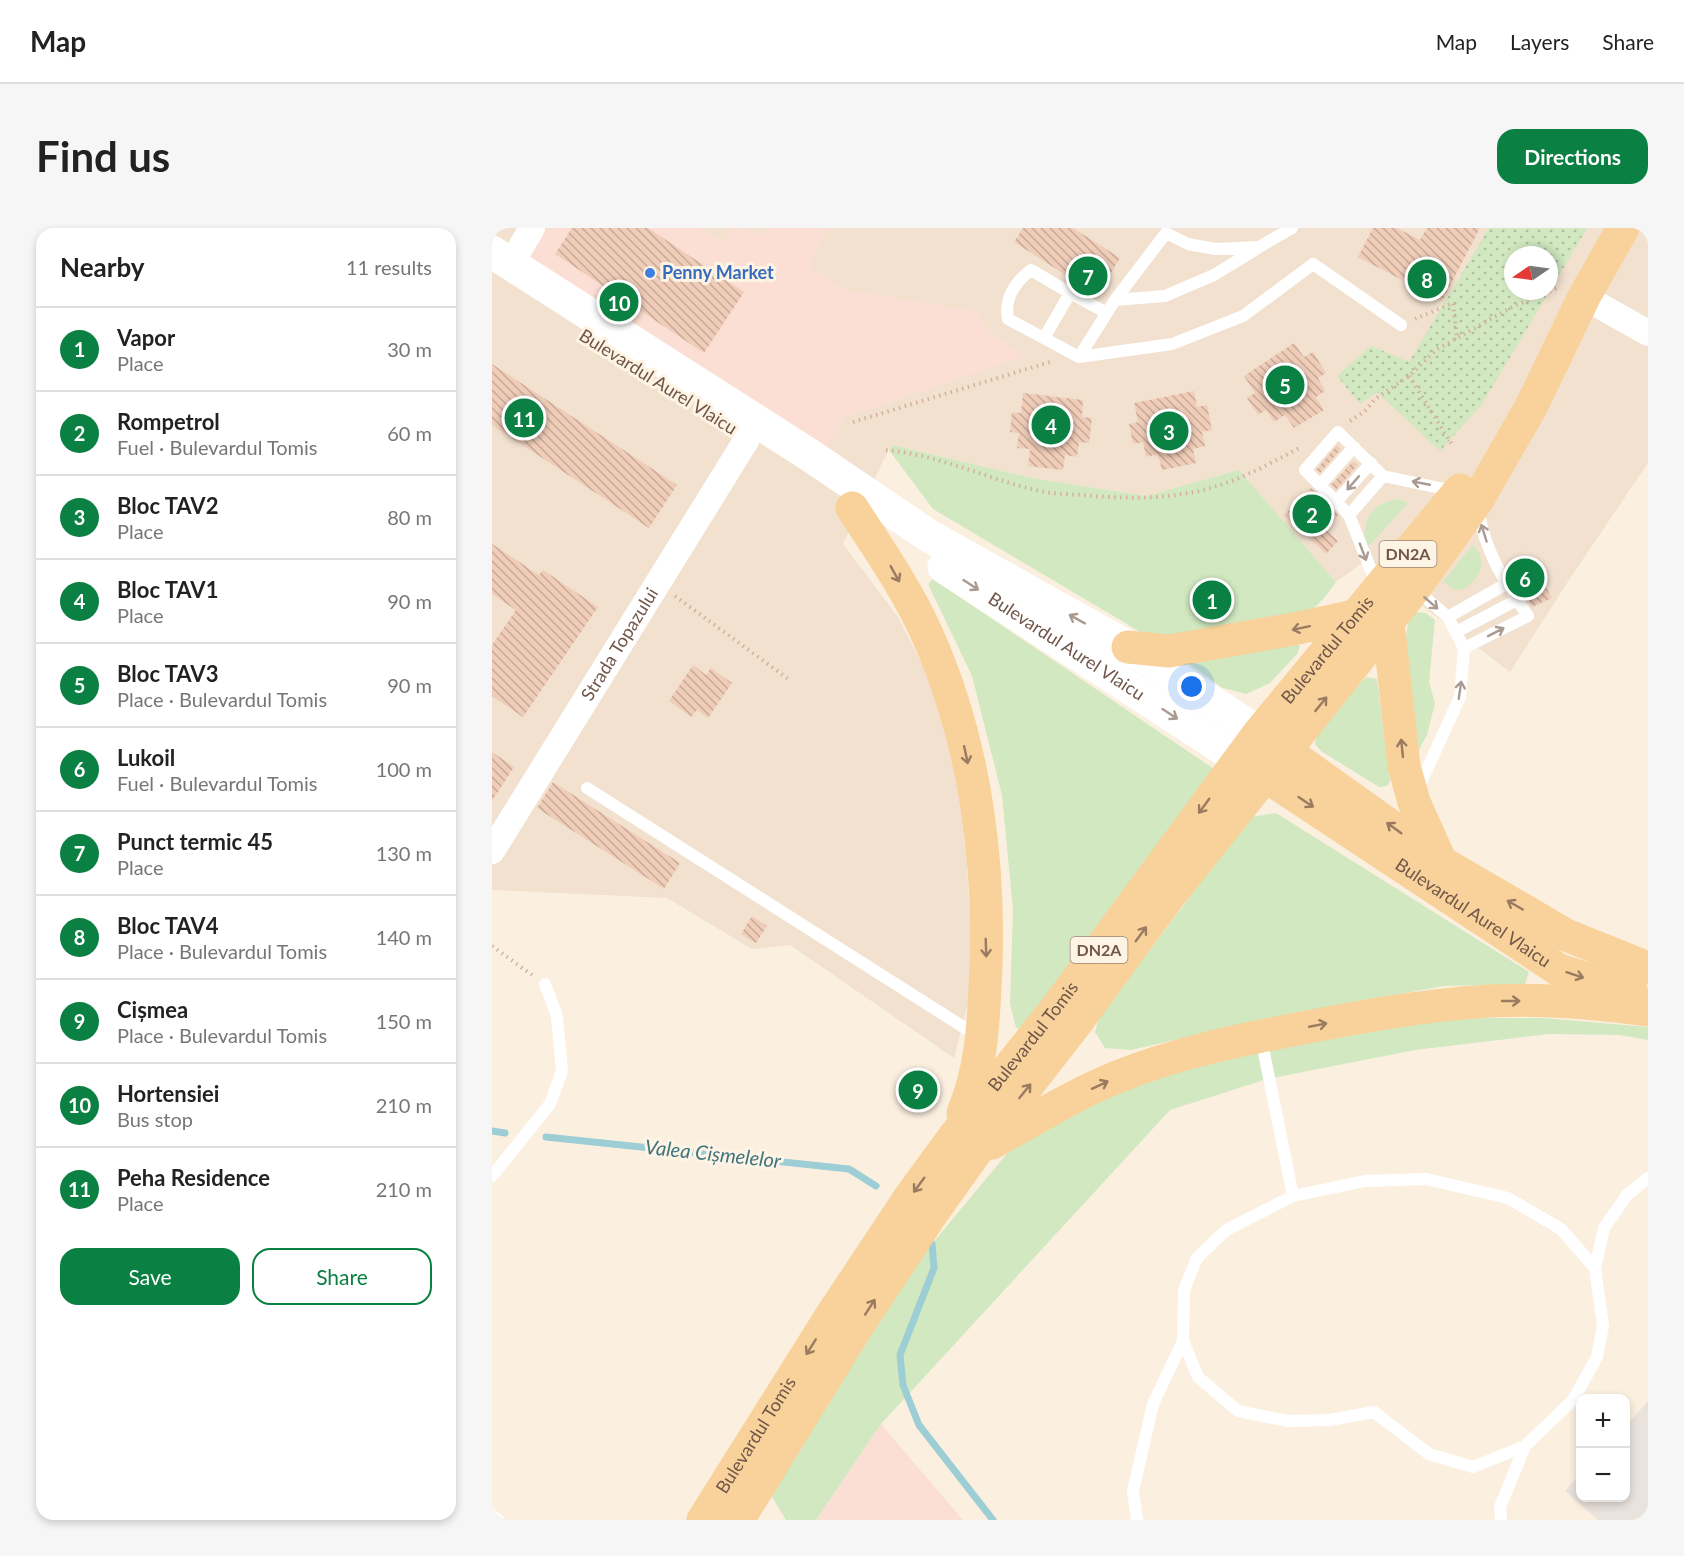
<!DOCTYPE html>
<html lang="en">
<head>
<meta charset="utf-8">
<style>
	:root { --surface:#fff; --page:#f6f6f6; --text:#222; --muted:#767676; --line:#e0e0e0; --accent:#0b8043 }
	body { margin:0; font-family:Lato,sans-serif; background:var(--page); color:var(--text) }
	.controls { position:absolute; right:18px; bottom:18px; display:grid; overflow:hidden; border-radius:12px; box-shadow:0 3px 9px #0003 }
	.controls button { width:54px; height:54px; display:grid; place-items:center; padding:0; border:0; border-bottom:2px solid var(--line); background:var(--surface); color:var(--text); font:30px sans-serif }
	.compass { position:absolute; left:1012px; top:18px; width:54px; height:54px; border-radius:50%; background:var(--surface); box-shadow:0 3px 9px #0003; rotate:257deg }
	.you { position:absolute; left:700px; top:459px; width:21px; height:21px; margin:-15px; border:4px solid #fff; border-radius:50%; background:#1a73e8; box-shadow:0 0 0 9px #1a73e833 }
	.badge { display:grid; place-items:center; width:39px; height:39px; border-radius:50%; background:var(--accent); color:#fff; font-size:20px; font-weight:700 }
	.pin { position:absolute; translate:-50% -50%; border:3px solid #fff; box-shadow:0 2px 6px #0006 }
	.list { margin:0; padding:0; list-style:none }
	h2 { display:flex; justify-content:space-between; align-items:center; height:78px; margin:0; padding:0 24px; font-size:26px }
	h2 small { font-size:20px; font-weight:400; color:var(--muted) }
	.list li { display:grid; grid-template-columns:39px 1fr auto; gap:18px; align-items:center; box-sizing:border-box; height:84px; padding:0 24px; border-top:2px solid var(--line) }
	.list b { display:block; font-size:22px; white-space:nowrap }
	.list p { margin:0; font-size:20px; white-space:nowrap; color:var(--muted) }
	.list em { font-size:20px; font-style:normal; color:var(--muted) }
	.actions { display:flex; gap:12px; padding:18px 24px }
	.actions a { flex:1; padding:14px 0; border:2px solid var(--accent); border-radius:18px; text-align:center; font-size:21px; color:var(--accent) }
	.actions .main { background:var(--accent); color:#fff }
	.map { position:relative; flex:none; width:1156px; height:1292px; overflow:hidden; border-radius:18px }
	header { display:flex; align-items:center; gap:36px; box-sizing:border-box; height:84px; padding:0 30px; background:var(--surface); border-bottom:2px solid var(--line) }
	header strong { font-size:28px }
	nav { display:flex; gap:33px; margin-inline-start:auto; font-size:21px }
	.intro { display:flex; align-items:center; justify-content:space-between; box-sizing:border-box; height:144px; padding:0 36px }
	h1 { margin:0; font-size:42px }
	.button { padding:15px 27px; border-radius:18px; background:var(--accent); color:#fff; font-size:21px; font-weight:700 }
	main { display:flex; gap:36px; padding:0 36px }
	aside { flex:1; background:var(--surface); border-radius:18px; box-shadow:0 3px 9px #0003 }
	.map>svg:first-child { display:block }
	.residential { fill:#f2e1cf; fill-rule:evenodd }
	.commercial { fill:#fbdfd4 }
	.industrial { fill:#eae2dc }
	.grass { fill:#d1e8c0 }
	.garden { fill:url(#garden-dots); fill-rule:evenodd }
	.lines { fill:none; stroke-linecap:round; stroke-linejoin:round }
	.stream { stroke:#9dced5; stroke-width:7 }
	.building { fill:url(#building-back-hatch) }
	.path { stroke:#d4b09d; stroke-width:4; stroke-dasharray:1.5 4.5; stroke-linecap:butt }
	.lane { stroke:#fff; stroke-width:12 }
	.street { stroke:#fff; stroke-width:26 }
	.secondary { stroke:#fff; stroke-width:33 }
	.primary { stroke:#f8d29a; stroke-width:33 }
	.oneway { stroke:#aa9a92 }
	.oneway2 { stroke:#9a7b61 }
	.shop-dot { fill:#3f7fe0; stroke:#fef4e6; stroke-width:2 }
	.labels { text-anchor:middle; stroke-width:6; stroke-linejoin:round; paint-order:stroke }
	.shield { fill:#fef4e6; stroke:#9b8578; stroke-width:1.5 }
	.shield-label { font-size:16px; font-weight:bold; fill:#715649 }
	.shop-label { font-size:18px; font-weight:bold; fill:#366cbe; stroke:#fef4e6; text-anchor:start }
	.street-label { font-size:18px; fill:#715649; stroke:#fef4e6 }
	.water-label { font-size:20px; font-style:italic; fill:#40757d; stroke:#fef4e6 }
</style>
</head>
<body>
<header>
<strong>Map</strong>
<nav><a>Map</a><a>Layers</a><a>Share</a></nav>
</header>
<div class="intro"><h1>Find us</h1><a class="button">Directions</a></div>
<main>
<aside>
<h2>Nearby<small>11 results</small></h2>
<ul class="list">
<li><span class="badge">1</span><div><b>Vapor</b><p>Place</p></div><em>30 m</em></li>
<li><span class="badge">2</span><div><b>Rompetrol</b><p>Fuel · Bulevardul Tomis</p></div><em>60 m</em></li>
<li><span class="badge">3</span><div><b>Bloc TAV2</b><p>Place</p></div><em>80 m</em></li>
<li><span class="badge">4</span><div><b>Bloc TAV1</b><p>Place</p></div><em>90 m</em></li>
<li><span class="badge">5</span><div><b>Bloc TAV3</b><p>Place · Bulevardul Tomis</p></div><em>90 m</em></li>
<li><span class="badge">6</span><div><b>Lukoil</b><p>Fuel · Bulevardul Tomis</p></div><em>100 m</em></li>
<li><span class="badge">7</span><div><b>Punct termic 45</b><p>Place</p></div><em>130 m</em></li>
<li><span class="badge">8</span><div><b>Bloc TAV4</b><p>Place · Bulevardul Tomis</p></div><em>140 m</em></li>
<li><span class="badge">9</span><div><b>Cișmea</b><p>Place · Bulevardul Tomis</p></div><em>150 m</em></li>
<li><span class="badge">10</span><div><b>Hortensiei</b><p>Bus stop</p></div><em>210 m</em></li>
<li><span class="badge">11</span><div><b>Peha Residence</b><p>Place</p></div><em>210 m</em></li>
</ul>
<div class="actions"><a class="main">Save</a><a>Share</a></div>
</aside>
<div class="map">
<svg width="1156" height="1292" viewBox="0 0 1156 1292">
	<defs>
		<pattern id="garden-dots" width="8" height="8" patternUnits="userSpaceOnUse" patternTransform="scale(1.5)"><rect width="8" height="8" fill="#d1e8c0"/><path d="M2 2h.1M6 6h.1" fill="none" stroke="#aebf9e" stroke-width="1.8" stroke-linecap="round"/></pattern>
		<pattern id="building-back-hatch" width="6" height="6" patternUnits="userSpaceOnUse" patternTransform="scale(1.5)"><rect width="6" height="6" fill="#f0cdb9"/><path d="M-1 5l2 2M0 0l6 6M5-1l2 2" fill="none" stroke="#c7a998"/></pattern>
	</defs>
	<rect width="100%" height="100%" fill="#fbf0e0"/>
	<path class="residential" d="M0 0H1156V235L1077 352 1018 444 872 334 844 354 747 242 654 268 540 250 399 217 351 316 406 389 438 452 457 499 472 575 480 739 478 768 462 830 298 717 260 721 175 670 0 662ZM1021 27H1057V63H1021Z"/>
	<path class="commercial" d="M48 0H208L233 15 240 0H255L270 9 275 0H337L318 38 348 61 483 83 496 103 534 128 353 189 335 219 31 28Z
		M389 1196 471 1292H324Z"/>
	<path class="industrial" d="M1156 1173V1292H1106L1073 1263 1088 1246V1270H1134V1198Z"/>
	<path class="grass" d="M400 217 540 250 654 268 747 242 844 354 833 369 815 387 662 412 441 281 397 222Z
		M906 271 916 275 873 322C870 294 876 276 906 271Z
		M981 317C997 333 988 352 970 362L961 361 951 353Z
		M441 351 725 543 536 801 524 800 518 776 521 682 510 567 480 448 436 356Z
		M924 384 934 385 943 392 937 454 943 475 935 507 927 522 922 526 913 417 916 395Z
		M801 413 808 418 805 426 778 455 754 466 731 460 691 432Z
		M874 449 885 451 898 553 895 558 887 559 829 523 823 516 825 504Z
		M784 585 1037 744 1033 756 951 758 757 795 639 822 613 820 603 804 607 789 758 589Z
		M919 790H1051L1156 799V812L1127 807 1056 806 923 822 775 851 678 882 389 1196 324 1292H294L277 1264 429 1029 518 922 569 888 669 845Z"/>
	<path class="garden" d="M997 0H1095L990 176 948 223 885 164 868 176 845 148 879 118 917 134ZM1021 27H1057V63H1021Z"/>
	<g class="lines">
		<path class="stream" d="M0 903 13 905
			M54 909 357 941 384 958
			M440 1016 442 1040 408 1127 411 1157 427 1197 501 1292"/>
	</g>
	<path class="building" d="M80 0H156L252 64 212 125 63 26Z
		M531 0H581L628 30 605 67 522 14Z
		M881 0H905L928 12 935 0H988L950 73 866 29Z
		M802 115 812 129 821 124 834 145 826 150 833 163 824 169 832 182 802 200 793 187 782 194 774 182 766 187 755 170 763 165 752 148Z
		M0 136 185 257 157 300 0 197Z
		M702 163 705 179 715 177 720 202 710 204 713 218 701 221 704 235 670 242 666 226 654 229 651 214 641 216 637 196 646 194 642 175Z
		M531 165 591 172 590 189 600 190 597 215 587 214 585 229 573 227 571 242 536 238 538 221 525 220 527 205 518 204 520 184 529 185Z
		M845 217 849 221 828 245 824 242Z
		M861 233 866 237 844 262 839 257Z
		M819 260 846 287 833 301 846 313 834 326 792 287Z
		M0 316 47 347 51 342 106 379 31 489 0 468V417L24 382 0 366Z
		M1036 328 1060 370 1040 379 1015 340Z
		M201 437 214 447 219 440 240 455 216 490 205 482 199 489 177 473Z
		M0 524 22 539 0 573Z
		M61 554 188 635 172 661 45 580Z
		M260 688 275 698 264 715 249 706Z"/>
	<g class="lines">
		<path class="path" d="M923 91 961 75 965 110
			M917 148 961 218
			M858 193 873 183 883 171 917 148 944 122 1020 79 1067 59
			M361 194 561 133
			M394 222C449 227 499 253 553 264 565 266 578 266 590 267 633 271 679 272 722 259 752 250 781 234 809 219
			M183 368 299 453
			M0 718 40 747"/>
		<path class="lane" d="M578 65 539 42C523 54 512 71 516 91L587 129 680 116 751 88 821 36 909 97
			M623 72 673 68 722 47 766 20
			M552 110 578 65 615 85
			M587 129 623 72 674 5 696 16 723 21 767 19 800 0
			M828 257 862 219
			M844 274 879 235
			M857 287 891 248
			M885 357 857 287 813 242 846 204 891 248 962 263
			M923 361 956 389 972 420 968 469 926 561
			M956 389 1014 356
			M964 404 1025 372
			M972 420 1036 388C1011 350 994 327 986 281
			M95 560 487 809
			M769 810 801 968
			M0 948 58 876 70 843 65 788 53 756
			M691 1113 706 1149 746 1183 796 1193 837 1192 882 1184 937 1226 981 1239 1033 1218 1081 1172 1105 1129 1111 1098 1103 1040 1112 1000 1135 967 1156 950
			M0 1288 6 1292
			M645 1292 641 1263 661 1176 691 1113 692 1062 705 1030 734 1002 801 968 873 953 934 951 1016 970 1069 1001 1103 1040
			M1009 1292 1008 1279 1033 1218"/>
		<g class="street">
			<path d="M19 36 40 0"/>
			<path d="M1092 69 1156 105"/>
			<path id="s1" d="M0 623 255 211"/>
		</g>
		<g class="secondary">
			<path d="M0 24 319 228 437 308 636 419 767 505"/>
			<path id="s2" d="M452 339 747 531"/>
		</g>
		<g class="primary">
			<path d="M360 280C386 320 414 360 434 404 484 514 500 640 493 760 491 804 488 844 471 885"/>
			<path d="M896 394 912 538 922 574 948 632"/>
			<path d="M636 419 677 423 802 401 866 387"/>
			<path d="M774 509 949 634 1074 707 1156 740"/>
			<path id="s3" d="M754 535 1067 742 1140 765"/>
			<path d="M500 915C541 892 581 867 625 849 679 827 738 814 795 803 862 790 929 777 997 773 1050 770 1104 775 1156 782"/>
			<path id="s4" d="M211 1292 339 1088 418 969 461 910 566 778 767 505 968 262"/>
			<path d="M246 1292 363 1102 439 987 483 925 585 794 674 672 923 360 985 273 1039 179 1092 69 1131 0"/>
		</g>
	</g>
	<defs><path id="oneway-shaft" d="M-6 0H5M1.5-3L5.5 0L1.5 3" fill="none" stroke-width="1.6" stroke-linecap="round" stroke-linejoin="round" transform="scale(1.5)"/></defs>
	<g class="oneway">
		<use href="#oneway-shaft" transform="translate(861 255) rotate(131)"/>
		<use href="#oneway-shaft" transform="translate(929 255) rotate(-169)"/>
		<use href="#oneway-shaft" transform="translate(992 305) rotate(-107)"/>
		<use href="#oneway-shaft" transform="translate(871 324) rotate(69)"/>
		<use href="#oneway-shaft" transform="translate(479 357) rotate(33)"/>
		<use href="#oneway-shaft" transform="translate(939 375) rotate(41)"/>
		<use href="#oneway-shaft" transform="translate(585 391) rotate(-151)"/>
		<use href="#oneway-shaft" transform="translate(1004 404) rotate(-27)"/>
		<use href="#oneway-shaft" transform="translate(968 462) rotate(-82)"/>
		<use href="#oneway-shaft" transform="translate(678 486) rotate(33)"/>
	</g>
	<g class="oneway2">
		<use href="#oneway-shaft" transform="translate(403 346) rotate(61)"/>
		<use href="#oneway-shaft" transform="translate(809 400) rotate(168)"/>
		<use href="#oneway-shaft" transform="translate(829 476) rotate(-51)"/>
		<use href="#oneway-shaft" transform="translate(910 520) rotate(-96)"/>
		<use href="#oneway-shaft" transform="translate(474 527) rotate(78)"/>
		<use href="#oneway-shaft" transform="translate(814 574) rotate(34)"/>
		<use href="#oneway-shaft" transform="translate(712 578) rotate(126)"/>
		<use href="#oneway-shaft" transform="translate(902 600) rotate(-144)"/>
		<use href="#oneway-shaft" transform="translate(1023 677) rotate(-150)"/>
		<use href="#oneway-shaft" transform="translate(649 706) rotate(-54)"/>
		<use href="#oneway-shaft" transform="translate(494 720) rotate(88)"/>
		<use href="#oneway-shaft" transform="translate(1083 747) rotate(18)"/>
		<use href="#oneway-shaft" transform="translate(1019 773)"/>
		<use href="#oneway-shaft" transform="translate(826 797) rotate(-11)"/>
		<use href="#oneway-shaft" transform="translate(608 857) rotate(-25)"/>
		<use href="#oneway-shaft" transform="translate(533 863) rotate(-51)"/>
		<use href="#oneway-shaft" transform="translate(427 957) rotate(126)"/>
		<use href="#oneway-shaft" transform="translate(378 1079) rotate(-57)"/>
		<use href="#oneway-shaft" transform="translate(319 1119) rotate(122)"/>
	</g>
	<circle class="shop-dot" cx="158" cy="45" r="6"/>
	<g class="labels">
		<g class="shield">
			<rect x="887.5" y="313" width="57" height="26" rx="4.5"/>
			<rect x="578.5" y="709" width="57" height="26" rx="4.5"/>
		</g>
		<g class="shield-label">
			<text x="916" y="332">DN2A</text>
			<text x="607" y="728">DN2A</text>
		</g>
		<g class="shop-label">
			<text x="170" y="51">Penny Market</text>
		</g>
		<g class="street-label">
			<text transform="translate(166 154) rotate(32)" y="6">Bulevardul Aurel Vlaicu</text>
			<text dy="6" stroke="none"><textPath href="#s1" startOffset="243">Strada Topazului</textPath></text>
			<text dy="6" stroke="none"><textPath href="#s2" startOffset="146">Bulevardul Aurel Vlaicu</textPath></text>
			<text dy="6" stroke="none"><textPath href="#s4" startOffset="1072">Bulevardul Tomis</textPath></text>
			<text dy="6" stroke="none"><textPath href="#s3" startOffset="272">Bulevardul Aurel Vlaicu</textPath></text>
			<text dy="6" stroke="none"><textPath href="#s4" startOffset="586">Bulevardul Tomis</textPath></text>
			<text dy="6" stroke="none"><textPath href="#s4" startOffset="100">Bulevardul Tomis</textPath></text>
		</g>
		<g class="water-label">
			<text transform="translate(221 926) rotate(6)" y="7">Valea Cișmelelor</text>
		</g>
	</g>
</svg>
<div class="controls">
<button>+</button>
<button>−</button>
</div>
<svg class="compass" viewBox="-18 -18 36 36"><path d="M0-13l5 13h-10z" fill="#e53935"/><path d="M0 13l5-13h-10z" fill="#767676"/></svg>
<div class="you"></div>
<div class="pin badge" style="left:720px;top:372px">1</div>
<div class="pin badge" style="left:820px;top:286px">2</div>
<div class="pin badge" style="left:677px;top:203px">3</div>
<div class="pin badge" style="left:559px;top:197px">4</div>
<div class="pin badge" style="left:793px;top:157px">5</div>
<div class="pin badge" style="left:1033px;top:350px">6</div>
<div class="pin badge" style="left:596px;top:48px">7</div>
<div class="pin badge" style="left:935px;top:51px">8</div>
<div class="pin badge" style="left:426px;top:862px">9</div>
<div class="pin badge" style="left:127px;top:74px">10</div>
<div class="pin badge" style="left:32px;top:190px">11</div>
</div>
</main>
</body>
</html>
